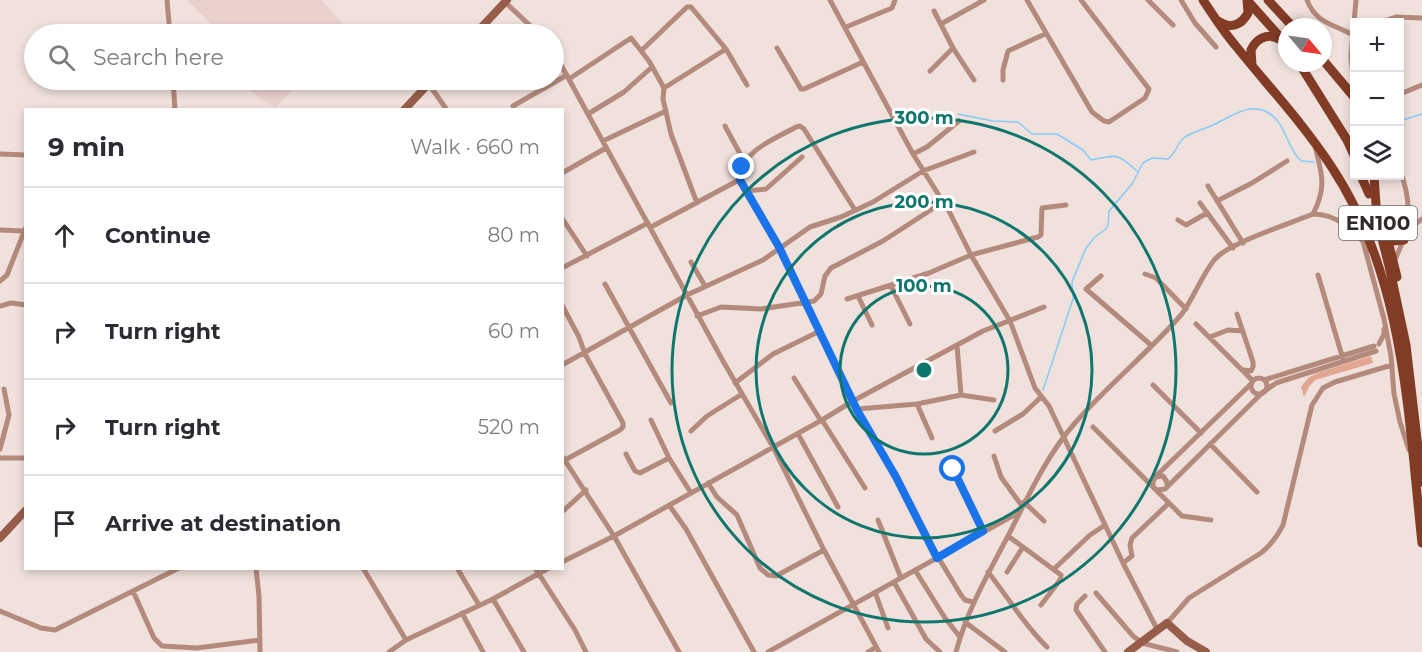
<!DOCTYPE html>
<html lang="en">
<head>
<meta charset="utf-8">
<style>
	:root { --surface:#fff; --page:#f2f2f3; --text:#2b2b33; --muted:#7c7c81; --line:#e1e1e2 }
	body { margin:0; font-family:Montserrat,sans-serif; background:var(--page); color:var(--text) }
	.controls { position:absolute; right:18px; top:18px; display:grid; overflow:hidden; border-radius:0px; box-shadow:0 3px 9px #0003 }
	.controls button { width:54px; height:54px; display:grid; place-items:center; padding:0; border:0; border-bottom:2px solid var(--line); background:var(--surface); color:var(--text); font:30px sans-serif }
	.compass { position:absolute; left:1278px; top:18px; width:54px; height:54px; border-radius:50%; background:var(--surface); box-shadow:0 3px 9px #0003; rotate:119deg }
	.stop { position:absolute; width:18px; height:18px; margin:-14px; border:4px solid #1a73e8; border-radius:50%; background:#fff }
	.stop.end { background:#1a73e8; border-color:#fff; box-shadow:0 2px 6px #0008 }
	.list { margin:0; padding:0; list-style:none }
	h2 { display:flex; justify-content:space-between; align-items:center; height:78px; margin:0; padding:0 24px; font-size:26px }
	h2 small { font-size:20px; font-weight:400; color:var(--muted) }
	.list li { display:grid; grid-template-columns:39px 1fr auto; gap:18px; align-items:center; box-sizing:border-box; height:96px; padding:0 24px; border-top:2px solid var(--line) }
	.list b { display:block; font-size:22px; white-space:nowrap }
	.list em { font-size:20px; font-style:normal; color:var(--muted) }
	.icon { flex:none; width:33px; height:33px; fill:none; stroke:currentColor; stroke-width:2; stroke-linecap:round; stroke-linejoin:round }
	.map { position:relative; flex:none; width:1422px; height:652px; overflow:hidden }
	.search { position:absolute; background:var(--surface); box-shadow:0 3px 9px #0003; left:24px; top:24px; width:540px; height:66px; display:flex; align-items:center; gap:15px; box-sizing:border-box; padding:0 21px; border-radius:33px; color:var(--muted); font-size:22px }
	.panel { position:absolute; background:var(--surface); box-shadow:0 3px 9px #0003; left:24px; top:108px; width:540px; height:462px; border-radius:0px }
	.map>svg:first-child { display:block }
	.built { fill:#e9d2cb }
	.green { fill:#e2a693 }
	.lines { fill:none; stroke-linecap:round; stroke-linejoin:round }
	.stream { stroke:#84cbf8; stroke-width:1.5 }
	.minor { stroke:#b38a7c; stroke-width:5 }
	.secondary { stroke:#975d4a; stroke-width:8 }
	.primary { stroke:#823c26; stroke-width:9 }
	.primary-bridge { stroke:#823c26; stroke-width:9 }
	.route { stroke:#1a73e8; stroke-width:8 }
	.ring { fill:none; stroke:#0f766e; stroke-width:3 }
	.labels { text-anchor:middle; stroke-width:6; stroke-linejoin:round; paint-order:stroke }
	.shield { fill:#fff; stroke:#6d6968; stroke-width:1.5 }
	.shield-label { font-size:20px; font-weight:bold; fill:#2f2927 }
	.centre { fill:#0f766e; stroke:#fff; stroke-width:3 }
	.ring-label { font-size:18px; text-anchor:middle; font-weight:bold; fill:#0f766e; stroke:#fff; stroke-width:6; stroke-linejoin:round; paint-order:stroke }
</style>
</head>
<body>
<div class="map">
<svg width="1422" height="652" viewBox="0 0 1422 652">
	<rect width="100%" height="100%" fill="#f0e1dc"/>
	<path class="built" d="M187 0H322L348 30 343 34H204L212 25Z
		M235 80H301L275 108Z"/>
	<path class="green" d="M1371 356 1373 363 1315 380 1309 387 1304 397 1301 387 1308 378 1317 373Z"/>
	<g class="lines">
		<path class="stream" d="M958 114 993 121 1018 122 1032 134H1057L1083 150 1091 160C1117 155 1116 152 1137 171
			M1400 121 1422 114
			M1043 390 1073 299 1072 282 1086 248 1095 237 1106 229 1108 225 1109 211 1132 184 1143 163 1152 158 1168 159C1176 153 1177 143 1185 137 1194 131 1206 129 1215 124 1234 115 1255 98 1275 118 1287 130 1288 149 1301 161L1314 162"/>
		<path class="minor" d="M167 0 170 34
			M830 0 913 154 950 213 971 255 1010 321 1035 388 1049 406 1123 563 1158 631
			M1027 0 1092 112 1104 121 1109 122 1145 98 1149 89 1081 0
			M1148 0 1173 25
			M1181 0 1195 23 1216 47
			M1307 0C1315 22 1332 24 1351 34
			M505 2 539 34
			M934 11 953 48 974 80
			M1381 22 1396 17 1422 18
			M941 24 984 0
			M846 27 892 8 895 0
			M777 48 801 89H804L863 62
			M642 50 687 7H691L726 49 747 85
			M554 52 723 361 773 447 824 550 879 652
			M930 71 953 48
			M569 79 631 38 649 61 664 88 663 99 671 134 697 203
			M173 80 175 110
			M1003 80V70L1008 51 1045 34
			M428 83 447 110
			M1354 87 1351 56 1356 0
			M664 88 726 49
			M1400 94 1422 85
			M513 106 567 75
			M588 114 624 92 652 67
			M725 126 745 163
			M603 141 666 111
			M0 154 26 155
			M913 154 927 147 959 121
			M562 173 606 148
			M1208 186 1243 243
			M746 191 766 189 802 157
			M1217 201 1252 183 1287 161
			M1200 203 1233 248
			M855 210 804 129 800 126 796 127C775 139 740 151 739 180L779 247 857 409 896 477 937 558
			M1313 214C1327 187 1322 174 1315 146
			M562 218 587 256
			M1178 220 1186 225 1207 213
			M1358 223 1384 319 1391 356 1394 394 1400 422 1409 450
			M651 227 739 180
			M0 230 23 231
			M1406 236 1414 225 1422 219
			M1394 261C1410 231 1413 203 1400 171
			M691 262 705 286
			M562 268 648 223
			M1145 274 1156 278 1186 309
			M1318 275 1343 359
			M1101 276 1086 289 1151 345
			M0 281 7 275 26 227
			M605 284 671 403
			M891 286 910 324
			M858 296 872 325
			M847 299 929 273 971 255 1038 237 1041 235 1042 208 1066 205
			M562 305 579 337 585 354 623 423V427L620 430 565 460
			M0 306 11 303 26 305
			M1237 314 1253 362V367L1251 371 1244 370
			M697 316 721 307 761 309 814 301 821 294 825 276 831 268 883 241 943 202
			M1196 324 1253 381
			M1210 337 1228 330 1243 331
			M1379 344 1384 334V329
			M957 345 961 395
			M562 365 687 295 763 260 810 227 841 217 873 202 923 171 974 152
			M794 378 821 421
			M1251 386a8 8 0 1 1 16 0a8 8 0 1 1-16 0Z
			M1264 380 1374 346
			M735 383 773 354 820 331
			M1153 385 1201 433
			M1265 391 1276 383 1376 351
			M917 404 932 438
			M857 409 917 404 961 395 994 400
			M651 420 669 458 691 493
			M822 420 865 488
			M1093 427 1182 516 1211 520
			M691 431 707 416 742 394
			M995 431 1023 414 1041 397
			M798 434 838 507
			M1210 444 1257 492
			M0 449 9 415 4 389
			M626 454 635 471 640 473 669 458
			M562 456 614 536 679 652
			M994 456 1001 477 1022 506
			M0 458H26
			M953 469 983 531
			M1156 476 1252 383
			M708 483 717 497 737 515 760 568 768 575 776 576 824 550
			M1167 487V482L1163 476 1156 477 1153 481V487L1157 490 1165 489 1263 392
			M1024 502 1044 521
			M669 505 686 529 754 652
			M562 512 586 490
			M878 520 901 578
			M1008 536 1061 575 1060 580 1041 605
			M938 557 961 595 965 600 973 602
			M562 562 614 536 822 420 853 401 983 331 1044 307
			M1123 563 1132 556 1130 545 1132 538 1169 503
			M256 568 259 596 260 652
			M363 568 406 640
			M457 568 479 605
			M535 568 575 630 586 652
			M1054 569 1090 535 1105 525
			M915 570 945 618 960 637
			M988 572C1008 597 1024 625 1047 647
			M1007 572 1023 547
			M894 582 926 639 940 652
			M133 591 154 638 162 646 197 648 260 640
			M875 592 888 628
			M1096 593 1133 636 1142 643 1177 652
			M1085 596 1077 604 1076 610 1105 652
			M493 599 524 652
			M0 611 41 628 55 630 179 568
			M462 613 483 652
			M965 622 1005 652
			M1167 623 1189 598 1261 553C1271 545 1277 537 1283 525L1312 405 1323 388 1335 382 1392 365
			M389 652 406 640 493 599 549 568
			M768 652 1018 513
			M868 652 876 647
			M956 652C967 610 988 574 1008 536 1028 497 1046 456 1075 423 1108 385 1148 353 1181 315 1194 298 1201 276 1215 259 1229 243 1291 223 1313 214 1338 214 1355 231 1370 250"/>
		<path class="secondary" d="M475 34 507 0
			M404 110 432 80
			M0 538 26 510
			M1128 652 1167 623 1187 641 1206 652"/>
		<path class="primary" d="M1203 0C1213 15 1223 31 1235 45 1267 85 1303 123 1331 166 1405 277 1408 415 1422 543
			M1247 0 1280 37
			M1268 0 1293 27
			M1218 21C1230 29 1241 26 1248 13L1247 0
			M1323 60 1354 97
			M1299 63 1347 140 1354 155
			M1252 65 1251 50C1258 35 1272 32 1285 43
			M1361 176 1369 194
			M1378 210 1383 221 1397 277
			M1386 233 1393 241 1404 240
			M1390 270 1406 345 1422 482"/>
		<path class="primary-bridge" d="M1374 176 1377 219 1390 270"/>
	</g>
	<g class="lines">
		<path class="route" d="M742 167 740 180 779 247 857 410 896 477 937 558 983 531 953 469"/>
	</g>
	<g class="ring">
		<circle cx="924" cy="370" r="84"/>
		<circle cx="924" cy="370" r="168"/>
		<circle cx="924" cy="370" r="252"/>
	</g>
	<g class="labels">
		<rect class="shield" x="1339" y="206" width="78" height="34" rx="4.5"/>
		<g class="shield-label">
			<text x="1378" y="230">EN100</text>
		</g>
	</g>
	<circle cx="924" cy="370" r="9" class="centre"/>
	<g class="ring-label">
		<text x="924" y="124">300 m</text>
		<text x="924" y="208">200 m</text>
		<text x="924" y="292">100 m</text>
	</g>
</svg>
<div class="controls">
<button>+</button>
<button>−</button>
<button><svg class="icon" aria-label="layers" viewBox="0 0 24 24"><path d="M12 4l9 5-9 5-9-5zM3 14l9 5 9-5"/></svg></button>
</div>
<svg class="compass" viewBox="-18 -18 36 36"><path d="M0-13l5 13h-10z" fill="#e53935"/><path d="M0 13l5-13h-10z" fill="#7c7c81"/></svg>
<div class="stop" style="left:953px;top:469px"></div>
<div class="stop end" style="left:742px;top:167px"></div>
<div class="search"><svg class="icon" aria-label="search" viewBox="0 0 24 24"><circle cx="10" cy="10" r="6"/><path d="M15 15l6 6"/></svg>Search here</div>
<section class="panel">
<h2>9 min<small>Walk · 660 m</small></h2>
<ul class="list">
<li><svg class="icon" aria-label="ahead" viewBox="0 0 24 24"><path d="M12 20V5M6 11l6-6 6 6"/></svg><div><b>Continue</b></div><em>80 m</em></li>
<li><svg class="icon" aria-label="right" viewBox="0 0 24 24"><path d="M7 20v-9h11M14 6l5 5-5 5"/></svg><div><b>Turn right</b></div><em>60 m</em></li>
<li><svg class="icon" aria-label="right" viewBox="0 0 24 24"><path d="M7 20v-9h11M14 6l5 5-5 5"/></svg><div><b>Turn right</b></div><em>520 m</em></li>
<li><svg class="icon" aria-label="arrive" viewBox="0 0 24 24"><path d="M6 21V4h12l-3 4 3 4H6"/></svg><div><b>Arrive at destination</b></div></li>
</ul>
</section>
</div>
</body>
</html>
